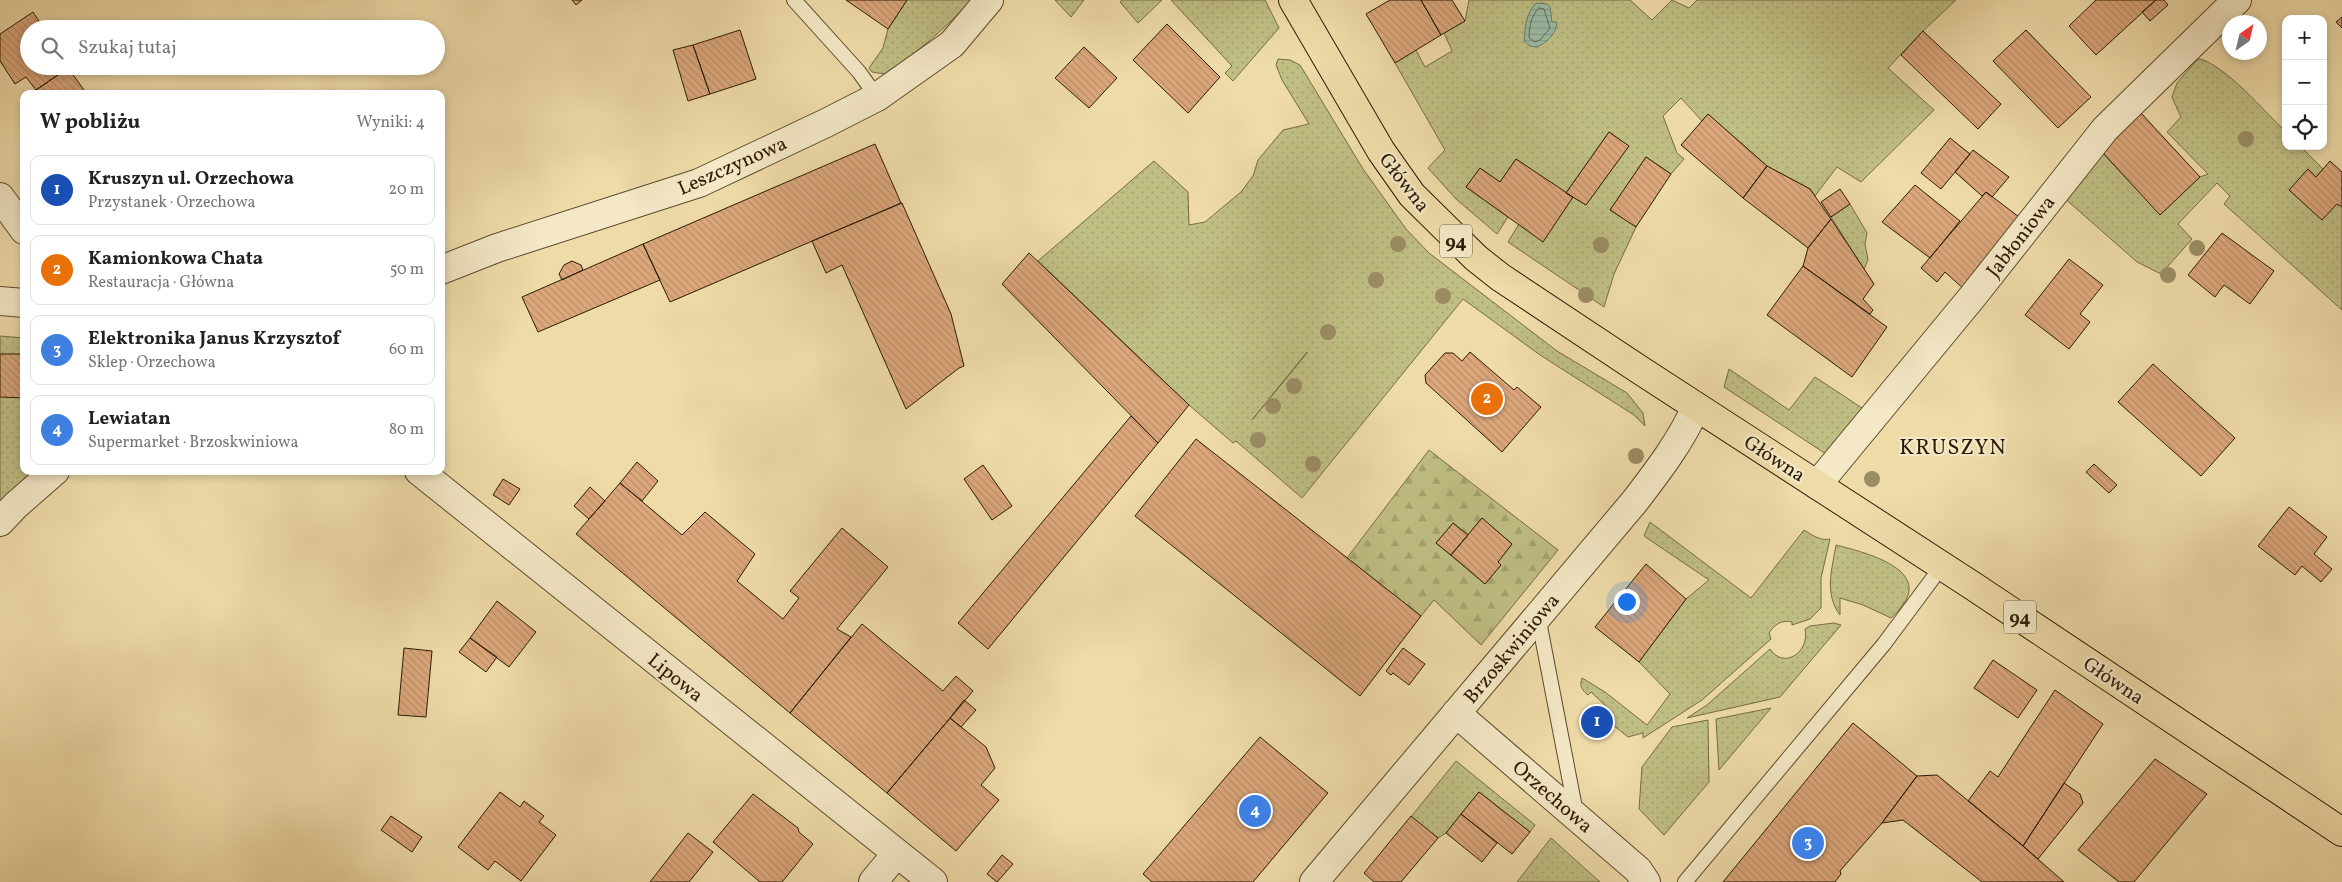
<!DOCTYPE html>
<html lang="pl">
<head>
<meta charset="utf-8">
<style>
	:root { --surface:#fff; --page:#f2f2f2; --text:#222; --muted:#767676; --line:#e0e0e0; --accent:#8f2418 }
	body { margin:0; font-family:Vollkorn,serif; background:var(--page); color:var(--text) }
	.controls { position:absolute; right:15px; top:15px; display:grid; overflow:hidden; border-radius:10px; box-shadow:0 2px 8px #0003 }
	.controls button { width:45px; height:45px; display:grid; place-items:center; padding:0; border:0; border-bottom:1px solid var(--line); background:var(--surface); color:var(--text); font:25px sans-serif }
	.compass { position:absolute; left:2222px; top:15px; width:45px; height:45px; border-radius:50%; background:var(--surface); box-shadow:0 2px 8px #0003; rotate:34deg }
	.you { position:absolute; left:1626px; top:601px; width:18px; height:18px; margin:-12px; border:4px solid #fff; border-radius:50%; background:#1a73e8; box-shadow:0 0 0 8px #1a73e833 }
	.badge { display:grid; place-items:center; width:32px; height:32px; border-radius:50%; background:var(--accent); color:#fff; font-size:16px; font-weight:700 }
	.pin { position:absolute; translate:-50% -50%; border:2px solid #fff; box-shadow:0 1px 5px #0006 }
	.list { margin:0; padding:0; list-style:none }
	h2 { display:flex; justify-content:space-between; align-items:center; height:65px; margin:0; padding:0 20px; font-size:21px }
	h2 small { font-size:16px; font-weight:400; color:var(--muted) }
	.list li { display:grid; grid-template-columns:32px 1fr auto; gap:15px; align-items:center; box-sizing:border-box; height:70px; margin:0 10px 10px; padding:0 10px; border:1px solid var(--line); border-radius:10px }
	.list b { display:block; font-size:19px; white-space:nowrap }
	.list p { margin:0; font-size:16px; white-space:nowrap; color:var(--muted) }
	.list em { font-size:16px; font-style:normal; color:var(--muted) }
	.icon { flex:none; width:28px; height:28px; fill:none; stroke:currentColor; stroke-width:2; stroke-linecap:round; stroke-linejoin:round }
	.map { position:relative; flex:none; width:2342px; height:882px; overflow:hidden }
	.search { position:absolute; background:var(--surface); box-shadow:0 2px 8px #0003; left:20px; top:20px; width:425px; height:55px; display:flex; align-items:center; gap:12px; box-sizing:border-box; padding:0 18px; border-radius:28px; color:var(--muted); font-size:19px }
	.panel { position:absolute; background:var(--surface); box-shadow:0 2px 8px #0003; left:20px; top:90px; width:425px; height:385px; border-radius:10px }
	.map>svg:first-child { display:block }
	.grass { fill:url(#grass-dots); stroke:#756c44; fill-rule:evenodd }
	.forest { fill:url(#forest-firs); stroke:#756c44; fill-rule:evenodd }
	.water { fill:url(#water-rules); stroke:#6e7b65 }
	.lines { fill:none; stroke-linecap:round; stroke-linejoin:round }
	.shore { stroke:#626a56; stroke-width:1 }
	.building { fill:url(#building-back-hatch); stroke:#2b1a06 }
	.lane-casing { stroke:#5c4a2e; stroke-width:16 }
	.street-casing { stroke:#5c4a2e; stroke-width:30 }
	.primary-casing { stroke:#2b1a06; stroke-width:30 }
	.lane { stroke:#f4e8c6; stroke-width:14 }
	.street { stroke:#f4e8c6; stroke-width:28 }
	.primary { stroke:#eedba8; stroke-width:28 }
	.tree { fill:#9b8c64 }
	.labels { text-anchor:middle; stroke-width:4.5; stroke-linejoin:round; paint-order:stroke }
	.shield { fill:#f4e8c6; stroke:#675840; stroke-width:1 }
	.shield-label { font-size:19px; font-weight:bold; fill:#2b1a06 }
	.street-label { font-size:20px; fill:#2b1a06; stroke:#f4e8c6 }
	.quarter-label { font-size:22px; letter-spacing:1px; fill:#2b1a06; stroke:#f4e8c6 }
</style>
</head>
<body>
<div class="map">
<svg width="2342" height="882" viewBox="0 0 2342 882">
	<defs>
		<pattern id="grass-dots" width="8" height="8" patternUnits="userSpaceOnUse" patternTransform="scale(1.25)"><rect width="8" height="8" fill="#bfbe83"/><path d="M2 2h.1M6 6h.1" fill="none" stroke="#a4a370" stroke-width="1.8" stroke-linecap="round"/></pattern>
		<pattern id="forest-firs" width="22" height="20" patternUnits="userSpaceOnUse" patternTransform="scale(1.25)"><rect width="22" height="20" fill="#bfbe83"/><path d="M5 1l3.5 6h-7zM16 11l3.5 6h-7z" fill="#a4a370"/></pattern>
		<pattern id="water-rules" width="6" height="5" patternUnits="userSpaceOnUse" patternTransform="scale(1.25)"><rect width="6" height="5" fill="#9abba5"/><path d="M0 2.5h6" fill="none" stroke="#85a08d"/></pattern>
		<pattern id="building-back-hatch" width="6" height="6" patternUnits="userSpaceOnUse" patternTransform="scale(1.25)"><rect width="6" height="6" fill="#dba77b"/><path d="M-1 5l2 2M0 0l6 6M5-1l2 2" fill="none" stroke="#bc8f69"/></pattern>
	</defs>
	<rect width="100%" height="100%" fill="#eedba8"/>
	<filter id="stains"><feTurbulence type="fractalNoise" baseFrequency=".004" numOctaves="4"/><feColorMatrix values="0 0 0 0 .2 0 0 0 0 .09 0 0 0 0 .02 0 0 0 .5 -.17"/></filter>
	<radialGradient id="worn" r=".72"><stop offset=".6" stop-color="#630" stop-opacity="0"/><stop offset="1" stop-color="#630" stop-opacity=".3"/></radialGradient>
	<path class="grass" d="M907 0H971C945 29 917 53 884 74L872 72 869 68 883 48 888 29Z
		M1055 0H1084L1071 17Z
		M1122 0H1162L1138 23 1120 2Z
		M1171 0H1265L1279 28 1233 81 1225 73 1232 66Z
		M1469 0H1630L1652 20 1672 0 1689 8 1697 0H1956L1923 31 1888 68 1934 110 1861 182 1837 167 1815 196 1810 189 1767 166 1708 114 1702 121 1681 98 1663 116 1677 153 1684 159 1671 174 1646 157 1611 210 1636 227 1614 274 1604 307 1508 242 1519 224 1543 241 1573 197 1586 205 1628 146 1609 132 1566 193 1516 159 1500 182 1480 168 1466 187 1508 217 1497 234 1456 199 1428 168 1445 150 1395 63 1416 50 1425 67 1452 51 1444 33 1465 21Z
		M1278 59 1290 60 1300 65 1363 169 1406 229 1429 253 1557 351 1627 393 1643 413 1645 426 1634 415 1540 355 1463 299 1302 498 1236 441 1233 443 1189 405 1038 261 1154 161 1188 192 1189 225 1205 222 1241 192 1253 176 1258 160 1283 130 1309 124 1282 80 1276 65ZM1307 352V353L1252 420Z
		M2200 59C2226 66 2265 112 2286 132V146H2300L2323 169 2316 177 2308 169 2337 204 2342 207V310L2224 204 2230 196 2217 183 2178 224 2192 239 2161 274 2137 262 2062 196 2102 152 2160 214 2200 177 2208 174 2167 132 2181 117 2172 97 2177 83 2196 61Z
		M1850 204 1867 233 1865 244 1868 260 1864 269 1831 217Z
		M0 336 24 338V471H32L0 502Z
		M1729 369 1789 410 1815 377 1862 408 1826 454 1724 387Z
		M1650 522 1751 598 1804 530C1812 535 1820 541 1830 539L1821 578V608L1810 619 1792 625V622C1782 619 1774 625 1769 633L1771 639 1702 700 1643 738V733L1628 737 1599 714 1606 706 1591 692 1588 695C1582 690 1579 686 1582 678L1605 692 1647 725 1670 694 1639 662 1686 599 1709 580 1644 536Z
		M1836 545C1859 551 1924 566 1906 600 1901 607 1898 612 1891 618L1863 605 1840 598V615C1824 594 1832 569 1836 545Z
		M1834 623 1841 625 1780 697 1687 718 1707 705 1770 649C1784 670 1810 652 1805 629L1810 626Z
		M1771 708 1719 770 1716 719Z
		M1708 720 1709 782 1664 835 1639 809 1642 767 1672 727Z
		M1456 761 1535 825 1530 832 1479 792 1446 833 1438 838 1410 818Z
		M1551 838 1600 882H1517Z"/>
	<path class="forest" d="M1429 450 1558 550 1481 645 1434 600 1421 616 1347 558ZM1482 518 1512 544 1498 562 1501 565 1485 584 1436 543 1453 523 1468 535Z"/>
	<path class="water" d="M1536 3 1547 4 1550 7 1552 22H1557C1557 33 1546 44 1536 47L1530 46 1524 41C1525 27 1526 13 1536 3Z"/>
	<g class="lines">
		<path class="shore" d="M1539 8 1544 9 1550 28 1540 40 1535 42 1529 38C1529 28 1531 15 1539 8Z"/>
	</g>
	<path class="building" d="M572 0H582L576 5Z
		M846 0H907L888 29Z
		M1390 0H1421L1441 35 1395 63 1366 14Z
		M1421 0H1452L1465 21 1441 35Z
		M2096 0H2156L2096 55 2069 26Z
		M2156 0H2164L2168 5 2150 21 2142 12Z
		M33 12 44 29H29V66L68 68 36 90 26 77 15 84 0 61V34Z
		M2342 17V28L2336 22Z
		M1167 24 1220 77 1188 113 1133 60Z
		M740 30 756 79 710 94 693 45Z
		M2026 30 2091 97 2058 128 1993 61Z
		M1923 31 2001 104 1978 129 1901 55Z
		M693 45 710 94 688 101 673 50Z
		M1084 47 1117 78 1089 108 1055 78Z
		M68 68 87 94H38L36 90Z
		M2141 113 2200 177 2160 215 2102 152Z
		M1708 114 1767 166 1743 198 1681 145Z
		M1609 132 1629 146 1586 205 1566 193Z
		M1950 138 1970 154 1941 189 1921 173Z
		M875 144 901 203 670 302 643 244Z
		M1973 150 2009 177 1992 197 1986 192 1982 196 1955 172Z
		M1646 157 1671 174 1636 227 1610 210Z
		M1516 159 1573 197 1543 242 1466 187 1480 168 1500 182Z
		M2330 161 2342 172V207L2337 204 2322 220 2289 190 2308 169 2316 177Z
		M1767 166 1810 189 1831 219 1808 248 1743 198Z
		M1915 185 1960 221 1930 258 1882 222Z
		M1840 189 1850 204 1831 217 1821 202Z
		M1986 192 2023 220 1965 290 1945 272 1937 282 1921 268Z
		M902 203 951 314 964 366 959 368 906 409 842 265 826 273 812 241Z
		M1831 219 1874 284 1863 299 1873 310 1870 314 1803 266 1808 248Z
		M2222 233 2274 271 2250 304 2224 285 2215 297 2188 275Z
		M643 244 660 280 538 332 522 297Z
		M1029 253 1189 405 1158 443 1002 284Z
		M2069 259 2103 285 2080 314 2090 322 2069 349 2025 315Z
		M572 261 581 265 583 270 562 280 559 274 564 265Z
		M1803 266 1887 327 1852 377 1767 315Z
		M1470 352 1514 390 1517 387 1541 407 1502 452 1426 383 1425 375 1445 353H1453L1462 361Z
		M0 354H24V398L0 397Z
		M2153 364 2235 438 2201 476 2118 402Z
		M1131 416 1158 443 988 649 958 623Z
		M1196 439 1421 616 1360 696 1135 516Z
		M637 462 658 481 642 501 620 483Z
		M2094 464 2117 485 2109 493 2086 472Z
		M983 465 1012 506 992 520 964 479Z
		M503 479 520 489 509 505 493 495Z
		M620 483 682 535 705 512 755 554 737 581 783 619 799 598 790 591 842 528 888 567 837 629 851 637 790 713 576 534Z
		M590 487 605 501 589 519 574 506Z
		M2289 507 2327 537 2314 554 2332 569 2321 582 2302 566 2295 575 2258 546Z
		M1482 518 1512 544 1498 562 1501 565 1485 584 1451 555Z
		M1453 523 1468 535 1451 555 1436 543Z
		M1646 564 1686 599 1639 662 1595 627Z
		M497 601 536 632 509 667 470 638Z
		M862 624 943 691 956 676 973 691 887 793 790 713Z
		M470 638 497 657 486 672 459 652Z
		M404 648 432 651 426 717 398 715Z
		M1403 648 1425 664 1409 685 1393 673 1391 675 1386 671Z
		M1993 660 2037 690 2018 718 1974 688Z
		M2055 690 2103 724 2023 846 1968 801 1990 771 1998 777Z
		M964 700 976 710 961 727 950 718Z
		M950 718 986 747 995 768 981 785 999 800 956 851 887 793Z
		M1853 723 1917 776 1882 823 1840 871 1841 874 1835 882H1723Z
		M1260 737 1328 793 1327 794 1253 882H1152L1143 874Z
		M2155 759 2207 794 2134 882H2119L2078 850Z
		M1937 775 2023 846 2064 882H1982L1903 820 1882 823 1917 776Z
		M2064 783 2080 794 2083 803 2038 859 2023 846Z
		M500 792 520 807 524 801 544 816 539 822 556 835 521 881 495 861 488 870 458 847Z
		M1479 792 1530 832 1512 854 1461 814Z
		M753 794 798 828 799 832 813 844 782 882H760L713 842Z
		M1461 814 1497 843 1482 862 1446 833Z
		M391 816 422 837 412 852 381 830Z
		M1411 816 1438 838 1401 882H1374L1364 873Z
		M688 833 713 852 689 882H650Z
		M1002 855 1013 864 997 882 987 874Z"/>
	<g class="lines">
		<defs>
			<path id="lane" d="M794 0 859 72 877 97
				M1538 616 1576 813
				M1685 882 1884 644 1942 566"/>
			<path id="street" d="M0 197 24 230
				M441 270 497 248 699 183 826 123 877 97 952 44 989 0
				M0 301 24 303
				M419 471 933 882
				M1817 485 1973 296 2105 129 2237 0
				M0 522 16 505 55 471
				M1456 713 1638 870 1646 882
				M873 882 897 853
				M1314 882 1635 501C1658 471 1681 441 1696 407"/>
			<path id="primary" d="M1293 0 1381 151 1412 195 1476 258 1500 277 1640 370 1973 586 2342 832"/>
		</defs>
		<use href="#lane" class="lane-casing"/>
		<use href="#street" class="street-casing"/>
		<use href="#primary" class="primary-casing"/>
		<use href="#lane" class="lane"/>
		<use href="#street" class="street"/>
		<use href="#primary" class="primary"/>
	</g>
	<g class="tree">
		<circle cx="2246" cy="139" r="8"/>
		<circle cx="1398" cy="244" r="8"/>
		<circle cx="1601" cy="245" r="8"/>
		<circle cx="2197" cy="248" r="8"/>
		<circle cx="2168" cy="275" r="8"/>
		<circle cx="1376" cy="280" r="8"/>
		<circle cx="1586" cy="295" r="8"/>
		<circle cx="1443" cy="296" r="8"/>
		<circle cx="1328" cy="332" r="8"/>
		<circle cx="1294" cy="386" r="8"/>
		<circle cx="1273" cy="406" r="8"/>
		<circle cx="1258" cy="440" r="8"/>
		<circle cx="1636" cy="456" r="8"/>
		<circle cx="1313" cy="464" r="8"/>
		<circle cx="1872" cy="479" r="8"/>
	</g>
	<g class="labels">
		<g class="shield">
			<rect x="1440" y="224.5" width="32" height="33" rx="4"/>
			<rect x="2004" y="600.5" width="32" height="33" rx="4"/>
		</g>
		<g class="shield-label">
			<text x="1456" y="248">94</text>
			<text x="2020" y="624">94</text>
		</g>
		<g class="street-label">
			<text transform="translate(732 165) rotate(-24)" y="7">Leszczynowa</text>
			<text transform="translate(1405 182) rotate(52)" y="7">Główna</text>
			<text transform="translate(2020 236) rotate(-52)" y="7">Jabłoniowa</text>
			<text transform="translate(1775 458) rotate(33)" y="7">Główna</text>
			<text transform="translate(1511 648) rotate(-50)" y="7">Brzoskwiniowa</text>
			<text transform="translate(676 677) rotate(39)" y="7">Lipowa</text>
			<text transform="translate(2114 680) rotate(34)" y="7">Główna</text>
			<text transform="translate(1553 796) rotate(41)" y="7">Orzechowa</text>
		</g>
		<g class="quarter-label">
			<text x="1953" y="454">KRUSZYN</text>
		</g>
	</g>
	<rect width="100%" height="100%" filter="url(#stains)"/>
	<rect width="100%" height="100%" fill="url(#worn)"/>
</svg>
<div class="controls">
<button>+</button>
<button>−</button>
<button><svg class="icon" aria-label="locate" viewBox="0 0 24 24"><circle cx="12" cy="12" r="6"/><path d="M12 2v4M12 18v4M2 12h4M18 12h4"/></svg></button>
</div>
<svg class="compass" viewBox="-18 -18 36 36"><path d="M0-13l5 13h-10z" fill="#e53935"/><path d="M0 13l5-13h-10z" fill="#767676"/></svg>
<div class="you"></div>
<div class="pin badge" style="left:1597px;top:722px;background:#1a4fb4">1</div>
<div class="pin badge" style="left:1487px;top:399px;background:#e8710a">2</div>
<div class="pin badge" style="left:1808px;top:843px;background:#3f7fe0">3</div>
<div class="pin badge" style="left:1255px;top:811px;background:#3f7fe0">4</div>
<div class="search"><svg class="icon" aria-label="search" viewBox="0 0 24 24"><circle cx="10" cy="10" r="6"/><path d="M15 15l6 6"/></svg>Szukaj tutaj</div>
<section class="panel">
<h2>W pobliżu<small>Wyniki: 4</small></h2>
<ul class="list">
<li><span class="badge" style="background:#1a4fb4">1</span><div><b>Kruszyn ul. Orzechowa</b><p>Przystanek · Orzechowa</p></div><em>20 m</em></li>
<li><span class="badge" style="background:#e8710a">2</span><div><b>Kamionkowa Chata</b><p>Restauracja · Główna</p></div><em>50 m</em></li>
<li><span class="badge" style="background:#3f7fe0">3</span><div><b>Elektronika Janus Krzysztof</b><p>Sklep · Orzechowa</p></div><em>60 m</em></li>
<li><span class="badge" style="background:#3f7fe0">4</span><div><b>Lewiatan</b><p>Supermarket · Brzoskwiniowa</p></div><em>80 m</em></li>
</ul>
</section>
</div>
</body>
</html>
